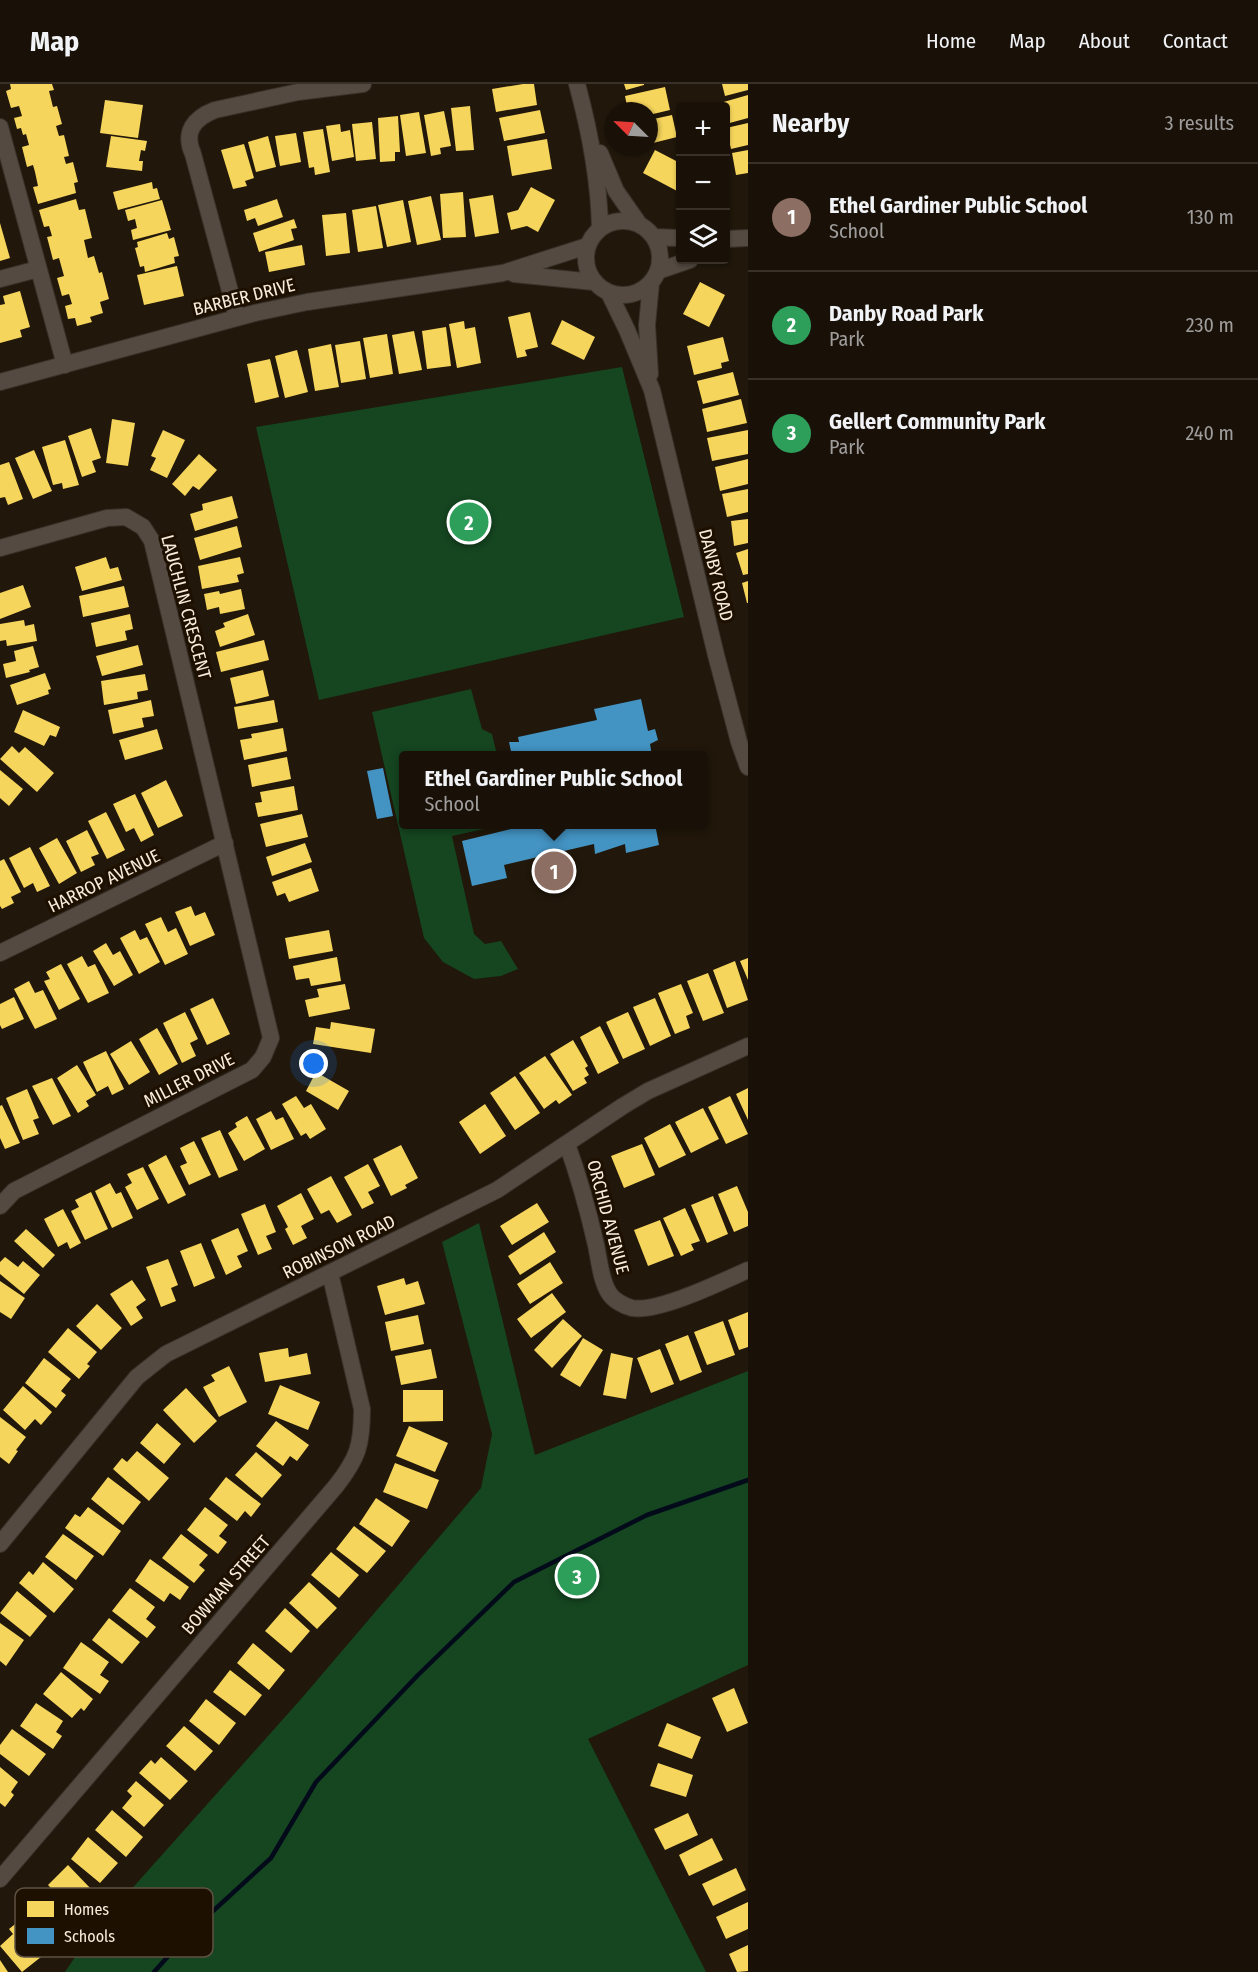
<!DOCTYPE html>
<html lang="en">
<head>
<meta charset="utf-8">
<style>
	:root { --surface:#191108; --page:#261f16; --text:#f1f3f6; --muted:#9f9d9c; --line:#373129; --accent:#8c9099 }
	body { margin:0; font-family:"Fira Sans Condensed",sans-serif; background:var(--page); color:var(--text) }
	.controls { position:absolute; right:18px; top:18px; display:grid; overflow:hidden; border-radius:6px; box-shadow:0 2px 4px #0004 }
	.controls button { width:54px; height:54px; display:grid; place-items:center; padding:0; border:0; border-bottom:2px solid var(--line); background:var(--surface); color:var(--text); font:30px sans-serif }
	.compass { position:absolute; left:604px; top:18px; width:54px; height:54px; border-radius:50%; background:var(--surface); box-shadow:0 2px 4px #0004; rotate:294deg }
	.you { position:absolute; left:314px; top:980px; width:21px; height:21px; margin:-15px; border:4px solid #fff; border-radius:50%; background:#1a73e8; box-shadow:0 0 0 9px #1a73e833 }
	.badge { display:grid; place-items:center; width:39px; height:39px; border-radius:50%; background:var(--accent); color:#fff; font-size:20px; font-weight:700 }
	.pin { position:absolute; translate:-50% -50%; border:3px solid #fff; box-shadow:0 2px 6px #0006 }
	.popup { position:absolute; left:399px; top:667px; width:309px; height:78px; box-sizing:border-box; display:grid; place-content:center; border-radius:6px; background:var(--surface); filter:drop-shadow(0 2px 4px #0005); font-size:20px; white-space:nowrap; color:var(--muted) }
	.popup b { font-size:22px; color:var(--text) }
	.popup::after { content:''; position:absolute; left:50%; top:100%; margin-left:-12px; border:12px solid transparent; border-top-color:var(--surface) }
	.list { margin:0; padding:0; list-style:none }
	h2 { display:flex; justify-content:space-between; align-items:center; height:78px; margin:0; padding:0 24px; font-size:26px }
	h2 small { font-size:20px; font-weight:400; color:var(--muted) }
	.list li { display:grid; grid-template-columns:39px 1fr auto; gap:18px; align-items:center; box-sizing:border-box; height:108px; padding:0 24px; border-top:2px solid var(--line) }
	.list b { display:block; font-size:22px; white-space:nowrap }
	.list p { margin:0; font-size:20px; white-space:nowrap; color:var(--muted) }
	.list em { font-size:20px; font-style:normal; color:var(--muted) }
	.icon { flex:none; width:33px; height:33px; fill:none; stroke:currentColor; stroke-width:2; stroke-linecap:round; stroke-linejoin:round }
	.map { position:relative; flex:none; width:748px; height:1888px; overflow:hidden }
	header { display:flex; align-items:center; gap:36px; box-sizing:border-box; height:84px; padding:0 30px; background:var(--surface); border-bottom:2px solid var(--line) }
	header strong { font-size:28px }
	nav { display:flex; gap:33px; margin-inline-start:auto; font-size:21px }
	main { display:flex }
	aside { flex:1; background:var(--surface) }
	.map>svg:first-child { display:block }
	.green { fill:#154620 }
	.homes { fill:#f6d55c }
	.schools { fill:#4393c3 }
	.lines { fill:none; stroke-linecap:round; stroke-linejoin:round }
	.stream { stroke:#030b1a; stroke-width:4.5 }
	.minor-casing { stroke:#39322a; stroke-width:18 }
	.minor { stroke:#544a41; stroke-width:16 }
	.labels { text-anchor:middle; stroke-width:6; stroke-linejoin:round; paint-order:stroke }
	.street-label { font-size:18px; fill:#f9ecdc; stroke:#1e1000 }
	.key { fill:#1e1000; stroke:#605242; stroke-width:1.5 }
	.key-label { font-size:16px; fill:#f9ecdc }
</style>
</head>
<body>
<header>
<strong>Map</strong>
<nav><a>Home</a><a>Map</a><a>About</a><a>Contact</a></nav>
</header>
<main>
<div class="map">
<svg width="748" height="1888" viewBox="0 0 748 1888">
	<rect width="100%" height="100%" fill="#21170a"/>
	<path class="green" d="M622 283 684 533 319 616 256 343Z
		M471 605 482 645 492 650 497 671 404 672V740L502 741 452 752 474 850 485 860 501 857 518 885 501 892 474 895 443 878 424 854 372 628Z
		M479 1139 535 1371 748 1287V1581L588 1655 706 1888H65L87 1855 301 1615 481 1404 492 1350 442 1158Z"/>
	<path class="homes" d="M10 0H52L54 6 49 7 53 23 57 22 62 40 56 42 59 52 64 51 69 72 64 73 66 80 73 78 78 98 74 99 76 109 38 120 33 103 38 102 35 88 33 81 27 83 22 63 29 61 26 50 23 51 21 44 17 45 14 34 22 32 19 22 11 24 6 7 11 5Z
		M523 0H534L537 21 496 28 492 5Z
		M624 0H644V1L626 6Z
		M722 0H748V6L725 12Z
		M665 3 670 26 649 31V27H628L625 12Z
		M748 11V34L726 40V22H721L720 19Z
		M105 16 143 21 138 54 100 49Z
		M470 22 474 66 456 67 451 24Z
		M540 26 545 49 504 57 499 34Z
		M444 27 451 62 440 64 441 70 431 72 424 31Z
		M419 28 426 69 406 72 400 31Z
		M672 31 677 53 649 60V36Z
		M398 32 400 68H395V77L380 78 378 34Z
		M372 38 376 75 356 77 352 40Z
		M748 39V61L731 65 726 44Z
		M340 40 341 48 350 46 354 73 332 77 326 42Z
		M323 45 330 88 315 91 314 83 309 84 303 48Z
		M296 49 301 78 280 82 275 52Z
		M111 52 147 57 145 67 141 66 139 77H143L142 87 106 83Z
		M268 52 276 83 256 88 248 58Z
		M547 55 552 85 512 92 507 62Z
		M244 60 254 94 245 97 247 102 233 105 221 66Z
		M655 66 680 79V104L679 108 643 89Z
		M748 66V89L736 91 732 69Z
		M152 98 153 105 157 104 160 115 118 126 113 108Z
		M531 103 555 116 538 148 527 142 511 146 507 129 518 126Z
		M463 108 466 153 443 154 440 110Z
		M493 111 499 149 475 153 469 115Z
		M431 112 441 156 417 161 408 117Z
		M76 115 79 126 85 125 92 154 84 156 88 174 94 172 99 189 102 188 109 215 100 218 103 229 90 233 92 238 77 242 75 234 68 235 65 222 72 220 69 210 62 212 57 194 64 192 59 174 53 176 47 153 52 152 49 142 44 143 39 126Z
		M277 115 283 133 258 142 255 134 247 137 244 126Z
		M162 116 171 146 133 156 131 146 137 144 135 135 128 137 125 126Z
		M403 116 411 158 387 163 378 121Z
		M376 122 383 164 358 168 352 126Z
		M346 129 350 169 326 172 322 131Z
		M294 135 297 144 291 145 294 156 259 168 253 149Z
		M0 139 10 174 0 177Z
		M167 149 169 155 174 153 179 172 174 173 175 179 145 188 144 182 140 183 135 164 138 163 137 158Z
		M302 161 305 181 269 188 265 168Z
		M177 182 184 212 144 221 137 191Z
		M700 198 725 211 709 243 683 230Z
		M20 207 30 243 20 246 22 253 0 259V221L5 220 3 212Z
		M530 228 538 263 525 266 527 272 517 274 508 233Z
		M562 236 595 253 584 276 551 260Z
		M464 237 465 245 475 243 481 279 457 284 449 240Z
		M446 243 451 282 427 285 422 247Z
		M414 247 422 286 399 290 392 251Z
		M387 250 393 290 370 294 363 254Z
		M723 253 729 277 721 279 722 284 694 291 687 262Z
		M360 257 366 295 341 299 335 261Z
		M331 260 339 303 315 307 308 265Z
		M297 266 308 308 285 314 275 272Z
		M270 275 279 313 255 319 247 280Z
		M733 288 739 311 703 320 697 297Z
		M741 315 747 339 707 348 702 325Z
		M112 335 135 339 128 382 106 379Z
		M91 344 101 374 92 377 96 388 82 393 68 352Z
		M163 346 185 356 167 394 150 386 156 374 151 372Z
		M748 346V370L712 377 707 354Z
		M65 356 79 401 63 405 62 399 53 401 42 363Z
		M34 366 52 407 33 415 15 374Z
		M199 370 217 386 199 406 193 402 185 412 172 400Z
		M748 375V400L720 407 715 383Z
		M9 378 23 415 8 421 5 413 0 414V381Z
		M748 405V428L727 433 722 410Z
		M232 412 238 434 195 447 190 430 203 426 202 420Z
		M748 435V459L734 462 731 437Z
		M237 442 242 463 200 476 194 454Z
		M748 465V490L743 491 736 469Z
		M106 473 110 485 118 483 122 496 82 507 75 483Z
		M240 473 244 489 237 491 239 498 202 505 198 482Z
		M748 497V519H747L742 499Z
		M23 501 31 523 0 535V509Z
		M124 502 129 523 83 533 79 512Z
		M241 505 245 525 220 530 219 523 207 526 204 510 219 507 220 510Z
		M130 530 133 545 125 547 127 556 96 563 91 539Z
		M248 530 255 551 220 563 215 547 225 543 223 539Z
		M24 536 25 542 34 540 37 557 7 562 6 556 0 557V540Z
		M264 556 269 576 221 588 216 568Z
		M138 561 143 581 102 592 96 572Z
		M33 562 39 583 29 586 30 588 6 594 3 580 16 577 14 567Z
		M263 586 269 612 236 620 230 594Z
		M45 589 51 605 48 606 49 610 17 621 10 601Z
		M145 590 148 606 137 608 138 615 104 621 101 597Z
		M151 616 154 632 142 634 144 643 113 650 108 626Z
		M274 616 278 638 238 645 234 623Z
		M23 626 60 643 56 653 50 651 44 662 14 648Z
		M283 644 287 667 244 676 240 656 252 654 251 650Z
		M157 645 163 665 125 676 119 656Z
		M12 662 19 669 25 663 54 689 37 708 0 675Z
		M287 673 291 695 252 703 248 681Z
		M0 686 23 705 9 722 0 714Z
		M166 696 183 732 158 744 141 709Z
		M294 702 298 726 258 733 255 719 262 718 260 708Z
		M135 710 154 751 141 758 134 744 126 748 113 720Z
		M106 728 125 766 107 775 88 737Z
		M302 730 308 753 266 763 260 740Z
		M87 746 99 770 91 773 95 781 81 788 66 757Z
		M57 754 77 789 59 800 39 764Z
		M305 759 312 778 272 792 266 773Z
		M30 763 50 802 37 808 33 799 24 804 9 774Z
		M4 775 21 808 11 813 14 819 2 825 0 822V777Z
		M311 784 319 807 289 818 285 809 277 812 272 798Z
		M191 822 195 832 205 828 215 851 190 862 175 828Z
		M161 833 168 848 176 844 188 870 165 881 145 840Z
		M135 846 140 856 147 853 160 878 139 890 120 854Z
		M329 846 333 867 289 875 285 854Z
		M106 859 113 871 120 867 133 891 114 902 93 867Z
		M82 872 88 883 95 880 109 909 88 919 67 880Z
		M337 873 341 897 311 902 309 894 296 896 293 882Z
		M748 874V896L740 877Z
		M735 877 748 916 727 924 713 886Z
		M61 880 80 915 59 926 44 897 50 895 46 888Z
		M708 889 724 929 703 937 687 897Z
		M29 897 35 909 43 906 57 935 35 945 14 905Z
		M345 900 350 925 309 933 305 916 319 913 317 905Z
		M681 900 693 929 686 932 690 944 675 950 658 909Z
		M14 913 24 935 2 945 0 941V920Z
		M213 914 230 950 207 961 190 925Z
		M655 914 671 952 650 962 633 923Z
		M185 928 198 955 190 959 196 972 182 979 163 939Z
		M628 928 645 965 623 975 606 938Z
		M331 938 375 945 371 969 313 960 316 943 330 945Z
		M600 942 619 979 598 990 580 953Z
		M157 944 178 980 159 991 139 955Z
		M573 956 588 982 585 984 589 991 584 994 587 999 573 1007 550 970Z
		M131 957 150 988 129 1001 110 970Z
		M106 967 124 1005 112 1011 108 1002 97 1008 83 978Z
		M545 972 572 1011 559 1020 556 1016 544 1025 519 989Z
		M77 981 96 1011 86 1017 89 1022 78 1029 57 994Z
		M316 988 349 1007 338 1026 306 1007Z
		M515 992 540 1029 515 1046 490 1009Z
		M52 994 71 1032 53 1041 32 1002Z
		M748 1004V1036L736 1010Z
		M27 1005 39 1034 33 1036 39 1050 23 1056 6 1014Z
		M296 1012 304 1024 311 1020 326 1045 310 1055 306 1049 301 1052 282 1020Z
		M730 1012 748 1050 726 1060 708 1023Z
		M485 1020 506 1052 480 1070 459 1038Z
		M2 1021 20 1059 5 1065 0 1054V1022Z
		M703 1024 719 1055 691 1069 675 1038Z
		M271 1027 276 1036 283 1033 294 1055 271 1066 256 1035Z
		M247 1032 265 1065 244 1077 228 1049 237 1043 235 1039Z
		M670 1040 686 1071 659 1084 644 1054Z
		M220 1046 238 1086 219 1094 201 1054Z
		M194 1057 211 1091 189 1101 180 1082 187 1079 180 1064Z
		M642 1060 655 1091 624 1104 611 1072Z
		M401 1061 418 1094 405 1101 407 1104 391 1112 373 1075Z
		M166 1071 186 1111 168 1120 148 1081Z
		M368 1080 380 1102 368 1108 374 1119 362 1125 344 1093Z
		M143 1083 159 1115 137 1126 125 1103 132 1099 127 1090Z
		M331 1092 352 1131 337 1139 329 1126 321 1130 307 1105Z
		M110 1099 116 1110 121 1108 133 1134 112 1144 95 1107Z
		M737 1102 748 1128V1142L734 1148 718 1110Z
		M91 1108 108 1145 85 1156 71 1127 79 1123 75 1116Z
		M301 1109 314 1135 301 1142 307 1154 293 1161 285 1145 288 1143 277 1122Z
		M713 1112 728 1150 707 1159 691 1121Z
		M537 1119 549 1138 512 1161 500 1142Z
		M265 1120 276 1148 266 1152 272 1165 258 1171 241 1130Z
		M685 1124 700 1157 691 1160 694 1166 681 1172 663 1134Z
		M63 1125 81 1159 70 1165 67 1158 58 1163 44 1135Z
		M660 1136 674 1172 648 1182 634 1146Z
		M238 1144 248 1167 237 1172 242 1183 226 1191 211 1156Z
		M26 1145 55 1171 43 1184 14 1157Z
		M544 1148 556 1168 520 1191 508 1172Z
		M201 1159 215 1194 194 1203 180 1167Z
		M5 1173 18 1183 23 1177 40 1191 24 1210 0 1190V1178Z
		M168 1175 178 1201 171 1204 176 1217 161 1223 146 1183Z
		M550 1178 563 1199 530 1220 517 1200Z
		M404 1194 406 1201 418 1197 425 1220 385 1231 377 1202Z
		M132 1196 146 1216 136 1223 143 1234 131 1242 110 1210Z
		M0 1197 25 1214 11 1235 0 1228Z
		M552 1209 566 1228 531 1254 517 1235Z
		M97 1220 122 1244 101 1266 76 1242Z
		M748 1228V1263L739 1266 728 1236Z
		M418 1231 424 1260 391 1267 385 1238Z
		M563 1235 582 1252 552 1284 534 1266Z
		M723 1237 735 1271 707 1281 694 1248Z
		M68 1244 97 1268 87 1280 90 1282 79 1295 48 1268Z
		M688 1251 702 1288 680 1297 665 1260Z
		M583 1254 603 1266 580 1303 560 1291Z
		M288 1264 289 1273 307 1269 311 1290 265 1298 259 1269Z
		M431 1265 437 1294 401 1301 395 1272Z
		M660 1265 674 1300 651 1309 637 1274Z
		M611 1269 633 1274 626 1315 603 1311Z
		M44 1274 71 1295 61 1307 66 1311 56 1324 25 1299Z
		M229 1282 247 1318 219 1333 203 1303 215 1297 211 1291Z
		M280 1301 320 1318 308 1346 268 1330Z
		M23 1302 52 1328 41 1341 35 1335 25 1346 3 1326Z
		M186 1304 217 1337 194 1359 163 1326Z
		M403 1306H443V1337L403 1338Z
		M0 1333 26 1353 16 1366 18 1367 9 1380 0 1373Z
		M276 1337 309 1361 297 1377 290 1372 283 1382 256 1362Z
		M157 1339 181 1360 164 1380 140 1359Z
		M409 1342 448 1359 435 1388 396 1372Z
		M137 1367 169 1394 149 1417 113 1385 122 1374 127 1378Z
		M256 1368 282 1391 262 1414 235 1391Z
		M395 1379 439 1396 427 1425 383 1408Z
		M108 1393 141 1418 123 1441 91 1415Z
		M226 1393 261 1420 251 1433 245 1427 237 1437 209 1415Z
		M376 1414 410 1437 392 1463 359 1440Z
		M88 1423 121 1447 103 1472 65 1444 75 1430 80 1433Z
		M205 1423 228 1441 219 1452 227 1458 218 1470 187 1446Z
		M354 1442 386 1467 367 1489 336 1465Z
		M63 1450 94 1472 76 1496 45 1473Z
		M181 1450 208 1471 199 1481 205 1486 194 1499 162 1474Z
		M331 1468 359 1491 339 1514 311 1491Z
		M150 1475 189 1503 180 1516 170 1509 164 1518 135 1497Z
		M43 1478 74 1505 54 1529 19 1499 29 1487 33 1491Z
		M309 1498 337 1524 317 1545 289 1519Z
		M130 1504 155 1523 146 1535 156 1543 147 1554 112 1527Z
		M17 1507 47 1532 30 1553 0 1529Z
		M285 1524 310 1547 291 1569 265 1547Z
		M109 1534 140 1558 122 1580 92 1556Z
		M0 1539 24 1556 6 1582 0 1577Z
		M81 1558 109 1578 100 1591 109 1597 100 1610 63 1584Z
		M253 1559 285 1586 269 1606 237 1579Z
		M230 1586 262 1611 245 1632 213 1608Z
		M61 1588 93 1615 84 1627 81 1624 72 1634 43 1610Z
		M734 1604 748 1639 727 1648 712 1614Z
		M206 1615 236 1639 219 1661 189 1637Z
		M36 1619 63 1637 56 1648 62 1652 53 1665 20 1642Z
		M667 1639 701 1653 692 1675 658 1662Z
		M184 1642 213 1667 195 1687 166 1662Z
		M12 1645 46 1670 29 1692 0 1670V1661Z
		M161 1673 188 1697 170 1716 139 1689 151 1676 155 1680Z
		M658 1679 693 1691 686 1713 650 1702Z
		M0 1683 18 1698 11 1708 14 1711 5 1723 0 1719Z
		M136 1697 164 1721 144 1743 122 1724 132 1712 127 1707Z
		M112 1726 143 1753 126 1773 95 1746Z
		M688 1729 698 1751 665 1766 654 1745Z
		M88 1753 118 1779 100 1799 71 1775Z
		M712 1754 723 1776 689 1792 679 1771Z
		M68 1781 93 1807 72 1826 48 1801Z
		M736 1784 746 1806 713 1822 702 1800Z
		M43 1812 70 1836 52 1856 25 1833Z
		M748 1818V1845L726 1855 716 1833Z
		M19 1837 46 1869 22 1888 0 1862 13 1850 9 1845Z
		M748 1861V1887L737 1888 729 1870Z
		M0 1876 8 1888H0Z"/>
	<path class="schools" d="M641 615 648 647 655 645 658 656 650 660 652 672H512L509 658H519L518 653 597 636 594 625Z
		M383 684 393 732 377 735 367 687Z
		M522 740H655L659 761 626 769 625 760 595 770 594 760 504 781 507 794 472 802 462 757 523 742Z"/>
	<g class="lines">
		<path class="stream" d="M154 1888 189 1849 271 1774 316 1698 418 1591 514 1498 647 1431 748 1396"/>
		<defs>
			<path id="minor" d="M577 0C590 48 599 95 600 144
				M0 43 65 281
				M600 69 616 107 639 140
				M586 174a37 37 0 1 1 74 0a37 37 0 1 1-74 0Z
				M654 153 680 154
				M726 155 748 154
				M658 187 690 176
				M514 190 594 198
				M0 195 38 185
				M609 209 627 246 652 306 716 571 739 658 748 683
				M237 233 193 70C183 48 194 34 215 26L298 8 363 0
				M650 290 647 241 651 199
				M0 298 255 229 307 218 503 189 587 162
				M0 464 107 434 126 433 143 443 152 457 271 954 263 973 252 986 14 1107 0 1122
				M0 869 225 759
				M567 1060C579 1093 588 1126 596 1161 599 1175 601 1197 609 1209 613 1216 624 1222 632 1224 658 1229 723 1197 748 1186
				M0 1460 137 1293 166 1270 497 1106 623 1022 648 1007 748 962
				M0 1795 336 1402C358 1374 362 1361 362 1325L330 1189"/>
		</defs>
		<use href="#minor" class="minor-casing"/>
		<use href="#minor" class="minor"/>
	</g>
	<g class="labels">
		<g class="street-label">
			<text transform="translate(244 213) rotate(-14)" y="6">BARBER DRIVE</text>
			<text transform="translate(716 491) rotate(76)" y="6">DANBY ROAD</text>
			<text transform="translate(186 523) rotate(75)" y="6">LAUCHLIN CRESCENT</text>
			<text transform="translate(104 797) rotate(-26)" y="6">HARROP AVENUE</text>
			<text transform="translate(189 996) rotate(-27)" y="6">MILLER DRIVE</text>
			<text transform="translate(608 1133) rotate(75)" y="6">ORCHID AVENUE</text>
			<text transform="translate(339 1163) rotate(-26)" y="6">ROBINSON ROAD</text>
			<text transform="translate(226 1501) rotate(-49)" y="6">BOWMAN STREET</text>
		</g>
	</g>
	<rect x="15" y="1804" width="198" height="69" rx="9" class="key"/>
	<rect x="27" y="1817" width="27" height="16" fill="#f6d55c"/>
	<rect x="27" y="1844" width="27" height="16" fill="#4393c3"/>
	<g class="key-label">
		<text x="64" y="1831">Homes</text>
		<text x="64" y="1858">Schools</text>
	</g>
</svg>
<div class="controls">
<button>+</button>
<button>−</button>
<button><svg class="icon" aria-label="layers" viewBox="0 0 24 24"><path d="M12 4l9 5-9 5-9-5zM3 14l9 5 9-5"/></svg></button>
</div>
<svg class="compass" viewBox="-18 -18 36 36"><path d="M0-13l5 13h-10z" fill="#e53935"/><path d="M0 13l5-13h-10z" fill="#9f9d9c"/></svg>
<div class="you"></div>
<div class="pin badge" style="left:554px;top:787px;background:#8d6e63">1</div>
<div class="popup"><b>Ethel Gardiner Public School</b>School</div>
<div class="pin badge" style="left:469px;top:438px;background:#2e9e5b">2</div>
<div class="pin badge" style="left:577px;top:1492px;background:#2e9e5b">3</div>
</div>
<aside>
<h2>Nearby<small>3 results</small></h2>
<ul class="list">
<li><span class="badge" style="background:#8d6e63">1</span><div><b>Ethel Gardiner Public School</b><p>School</p></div><em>130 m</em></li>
<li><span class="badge" style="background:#2e9e5b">2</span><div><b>Danby Road Park</b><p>Park</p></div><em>230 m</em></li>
<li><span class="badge" style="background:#2e9e5b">3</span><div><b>Gellert Community Park</b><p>Park</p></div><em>240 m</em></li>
</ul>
</aside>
</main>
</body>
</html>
